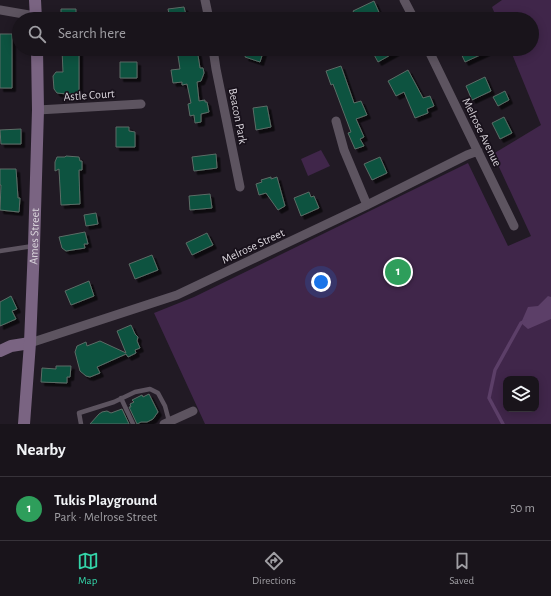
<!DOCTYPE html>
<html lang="en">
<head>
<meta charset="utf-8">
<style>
	:root { --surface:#19141b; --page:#262128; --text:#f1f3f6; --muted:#9f9ea3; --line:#37333a; --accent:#34d4a8 }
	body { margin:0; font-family:"Alegreya Sans",sans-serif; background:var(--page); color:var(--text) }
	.controls { position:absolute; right:12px; bottom:12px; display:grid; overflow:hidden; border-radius:8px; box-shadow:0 2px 10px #0003 }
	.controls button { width:36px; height:36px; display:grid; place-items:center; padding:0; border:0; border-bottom:1px solid var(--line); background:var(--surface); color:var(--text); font:20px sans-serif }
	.you { position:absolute; left:321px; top:282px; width:14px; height:14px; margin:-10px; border:3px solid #fff; border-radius:50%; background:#1a73e8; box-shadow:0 0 0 6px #1a73e833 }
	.badge { display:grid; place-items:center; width:26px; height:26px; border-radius:50%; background:var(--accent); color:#fff; font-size:13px; font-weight:700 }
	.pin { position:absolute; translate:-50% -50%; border:2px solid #fff; box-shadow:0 1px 4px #0006 }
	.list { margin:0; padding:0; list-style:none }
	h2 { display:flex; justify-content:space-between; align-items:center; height:52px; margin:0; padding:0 16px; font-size:17px }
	h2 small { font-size:13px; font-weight:400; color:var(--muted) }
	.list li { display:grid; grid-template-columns:26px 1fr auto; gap:12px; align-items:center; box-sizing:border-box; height:64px; padding:0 16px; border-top:1px solid var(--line) }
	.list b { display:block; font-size:15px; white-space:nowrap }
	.list p { margin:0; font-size:13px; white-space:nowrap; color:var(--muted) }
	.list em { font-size:13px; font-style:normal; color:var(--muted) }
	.icon { flex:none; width:22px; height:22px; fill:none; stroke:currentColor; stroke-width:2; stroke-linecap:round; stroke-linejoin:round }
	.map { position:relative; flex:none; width:551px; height:424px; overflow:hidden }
	.search { position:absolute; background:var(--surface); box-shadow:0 2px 10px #0003; left:12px; right:12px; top:12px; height:44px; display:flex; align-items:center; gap:10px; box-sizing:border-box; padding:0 14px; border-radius:22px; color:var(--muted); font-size:15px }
	.sheet { height:116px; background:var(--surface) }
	nav { display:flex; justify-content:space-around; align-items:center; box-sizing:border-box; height:56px; border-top:1px solid var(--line); background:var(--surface); font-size:11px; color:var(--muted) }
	nav a { display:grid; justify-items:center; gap:2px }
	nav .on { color:var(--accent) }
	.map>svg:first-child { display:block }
	.green { fill:#40264a; fill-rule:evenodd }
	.water { fill:#5c3f68 }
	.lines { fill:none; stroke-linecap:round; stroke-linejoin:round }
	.stream { stroke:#5c3f68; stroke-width:3.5 }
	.building { fill:#08523f; stroke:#5c6d66; filter:url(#shadow) }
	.lane { stroke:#5d5460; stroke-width:4.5 }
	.street { stroke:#5d5460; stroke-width:9 }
	.secondary { stroke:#7a6482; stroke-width:12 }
	.labels { text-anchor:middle; stroke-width:3.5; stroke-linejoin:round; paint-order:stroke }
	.street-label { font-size:12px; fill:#d9d4db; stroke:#18111b }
</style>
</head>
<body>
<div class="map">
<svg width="551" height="424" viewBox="0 0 551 424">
	<defs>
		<filter id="shadow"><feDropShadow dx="3.5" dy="3.5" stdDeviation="0" flood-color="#0009"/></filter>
	</defs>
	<rect width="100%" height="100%" fill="#211a24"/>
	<path class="green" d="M502 0H551V424H205L154 313 194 297 468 163 508 246 531 236 493 154 541 125 510 49H532V19H497L492 7ZM506 379H536V409H506Z
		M321 150 330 166 308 176 301 159Z"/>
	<path class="water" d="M548 296 551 297V319L528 329 521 323 528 307 538 306Z"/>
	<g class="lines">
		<path class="stream" d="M503 424 489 398 495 370 521 323 525 321"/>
	</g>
	<path class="building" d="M374 1 381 17 376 19H357L353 11Z
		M184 7 187 19H170L168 9Z
		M61 9H76V19H61Z
		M0 34H12V88H0Z
		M62 49H79V93L67 94 57 93 54 89 53 76 56 72H63Z
		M177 49H197L200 68H203L204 73 201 81 197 82 199 101 205 100V102H207L209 112 201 114V122L195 123 194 115 190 116 188 104 191 103 187 84 182 85V82L173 83 171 70 180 69Z
		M247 49H264L260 62 245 57Z
		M371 49H401L378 62Z
		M459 49H493L465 62Z
		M120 62H137V78H120Z
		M341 66 354 103 361 101 367 115 356 119 364 137 360 139 364 146 355 149 348 133 351 132 333 84 331 85 326 71Z
		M408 70 423 98 430 96 434 106 427 109 428 113 415 118 404 92 396 96 388 81Z
		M485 77 491 91 472 100 466 86Z
		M505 91 509 100 498 106 493 97Z
		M267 106 271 127 256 130 253 108Z
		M504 117 512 133 500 139 492 123Z
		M116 127H129V131L135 132V147H116Z
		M21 129V144H1L0 130Z
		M216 154 217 168 194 171 192 157Z
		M66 156 79 157 80 161H82V170H79V175L80 204 61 205 59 169 55 171V162L57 157H65Z
		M380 157 387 173 372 180 364 164Z
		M0 169H16L18 198H20L19 212 0 210 1 185H0Z
		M271 177V179L277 177 285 206 278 210 266 193 259 195 256 184 262 182 261 180Z
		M309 192 311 197 314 196 319 208 301 216 294 198Z
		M210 194 212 208 190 210 189 196Z
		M96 213 98 224 86 226 84 215Z
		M85 232 88 244H84L85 248 66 251 62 248 59 237Z
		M207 233 213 245 192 255 186 243Z
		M152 255 158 270 135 279 129 264Z
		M89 281 94 296 71 305 65 291Z
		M11 296 17 309 12 311 16 319 0 326V302Z
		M131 325 135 334 138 337 137 341 140 348 135 350 136 353 128 357 126 354 97 367 100 373 90 377 86 376 80 371 75 352 77 346 86 342 87 346 100 341 126 353 117 331Z
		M56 366H71L70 377H67V383L41 382 42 368 56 369Z
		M149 394 158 412 153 419 147 422H141L137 424 129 407H131L130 404 134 402 132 400 142 395 143 397Z
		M122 409 129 424H90L99 414 102 412 107 411 111 413Z"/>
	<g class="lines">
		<path class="lane" d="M0 251 33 246
			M121 398 133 424
			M81 424 79 413 114 402 135 392 150 389 158 393 165 406 169 421"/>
		<path class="street" d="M205 0 209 19
			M404 0 414 19
			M0 10 35 16
			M213 49 216 69 240 187
			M428 49 514 226
			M38 110 141 104
			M336 121 344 150 367 205
			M30 343 177 295 367 205 467 155 478 151
			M164 424 193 411"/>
		<g class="secondary">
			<path d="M35 0 36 19"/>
			<path d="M0 351 11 346 30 343"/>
			<path id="s1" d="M24 424 30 343 34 246 38 110 37 49"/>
		</g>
	</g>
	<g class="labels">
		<g class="street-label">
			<text transform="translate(89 95) rotate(-4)" y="4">Astle Court</text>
			<text transform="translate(238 116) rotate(79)" y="4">Beacon Park</text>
			<text transform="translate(482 132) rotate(64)" y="4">Melrose Avenue</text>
			<text dy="4" stroke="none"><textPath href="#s1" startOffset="188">Ames Street</textPath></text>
			<text transform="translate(253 246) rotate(-25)" y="4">Melrose Street</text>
		</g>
	</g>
</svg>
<div class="controls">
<button><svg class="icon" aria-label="layers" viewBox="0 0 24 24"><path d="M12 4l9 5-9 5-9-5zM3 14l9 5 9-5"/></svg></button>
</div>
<div class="you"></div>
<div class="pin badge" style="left:398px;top:272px;background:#2e9e5b">1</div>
<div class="search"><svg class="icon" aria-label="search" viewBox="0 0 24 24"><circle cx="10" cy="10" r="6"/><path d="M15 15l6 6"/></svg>Search here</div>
</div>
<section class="sheet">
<h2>Nearby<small></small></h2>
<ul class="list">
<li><span class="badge" style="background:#2e9e5b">1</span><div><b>Tukis Playground</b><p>Park · Melrose Street</p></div><em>50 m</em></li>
</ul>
</section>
<nav>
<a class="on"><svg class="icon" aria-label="map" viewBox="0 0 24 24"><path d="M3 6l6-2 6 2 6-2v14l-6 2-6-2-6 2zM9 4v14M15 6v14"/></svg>Map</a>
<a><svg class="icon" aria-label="directions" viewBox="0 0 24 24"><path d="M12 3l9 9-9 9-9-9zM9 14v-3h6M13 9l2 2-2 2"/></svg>Directions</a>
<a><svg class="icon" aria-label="saved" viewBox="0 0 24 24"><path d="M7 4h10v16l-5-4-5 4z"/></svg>Saved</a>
</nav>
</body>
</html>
